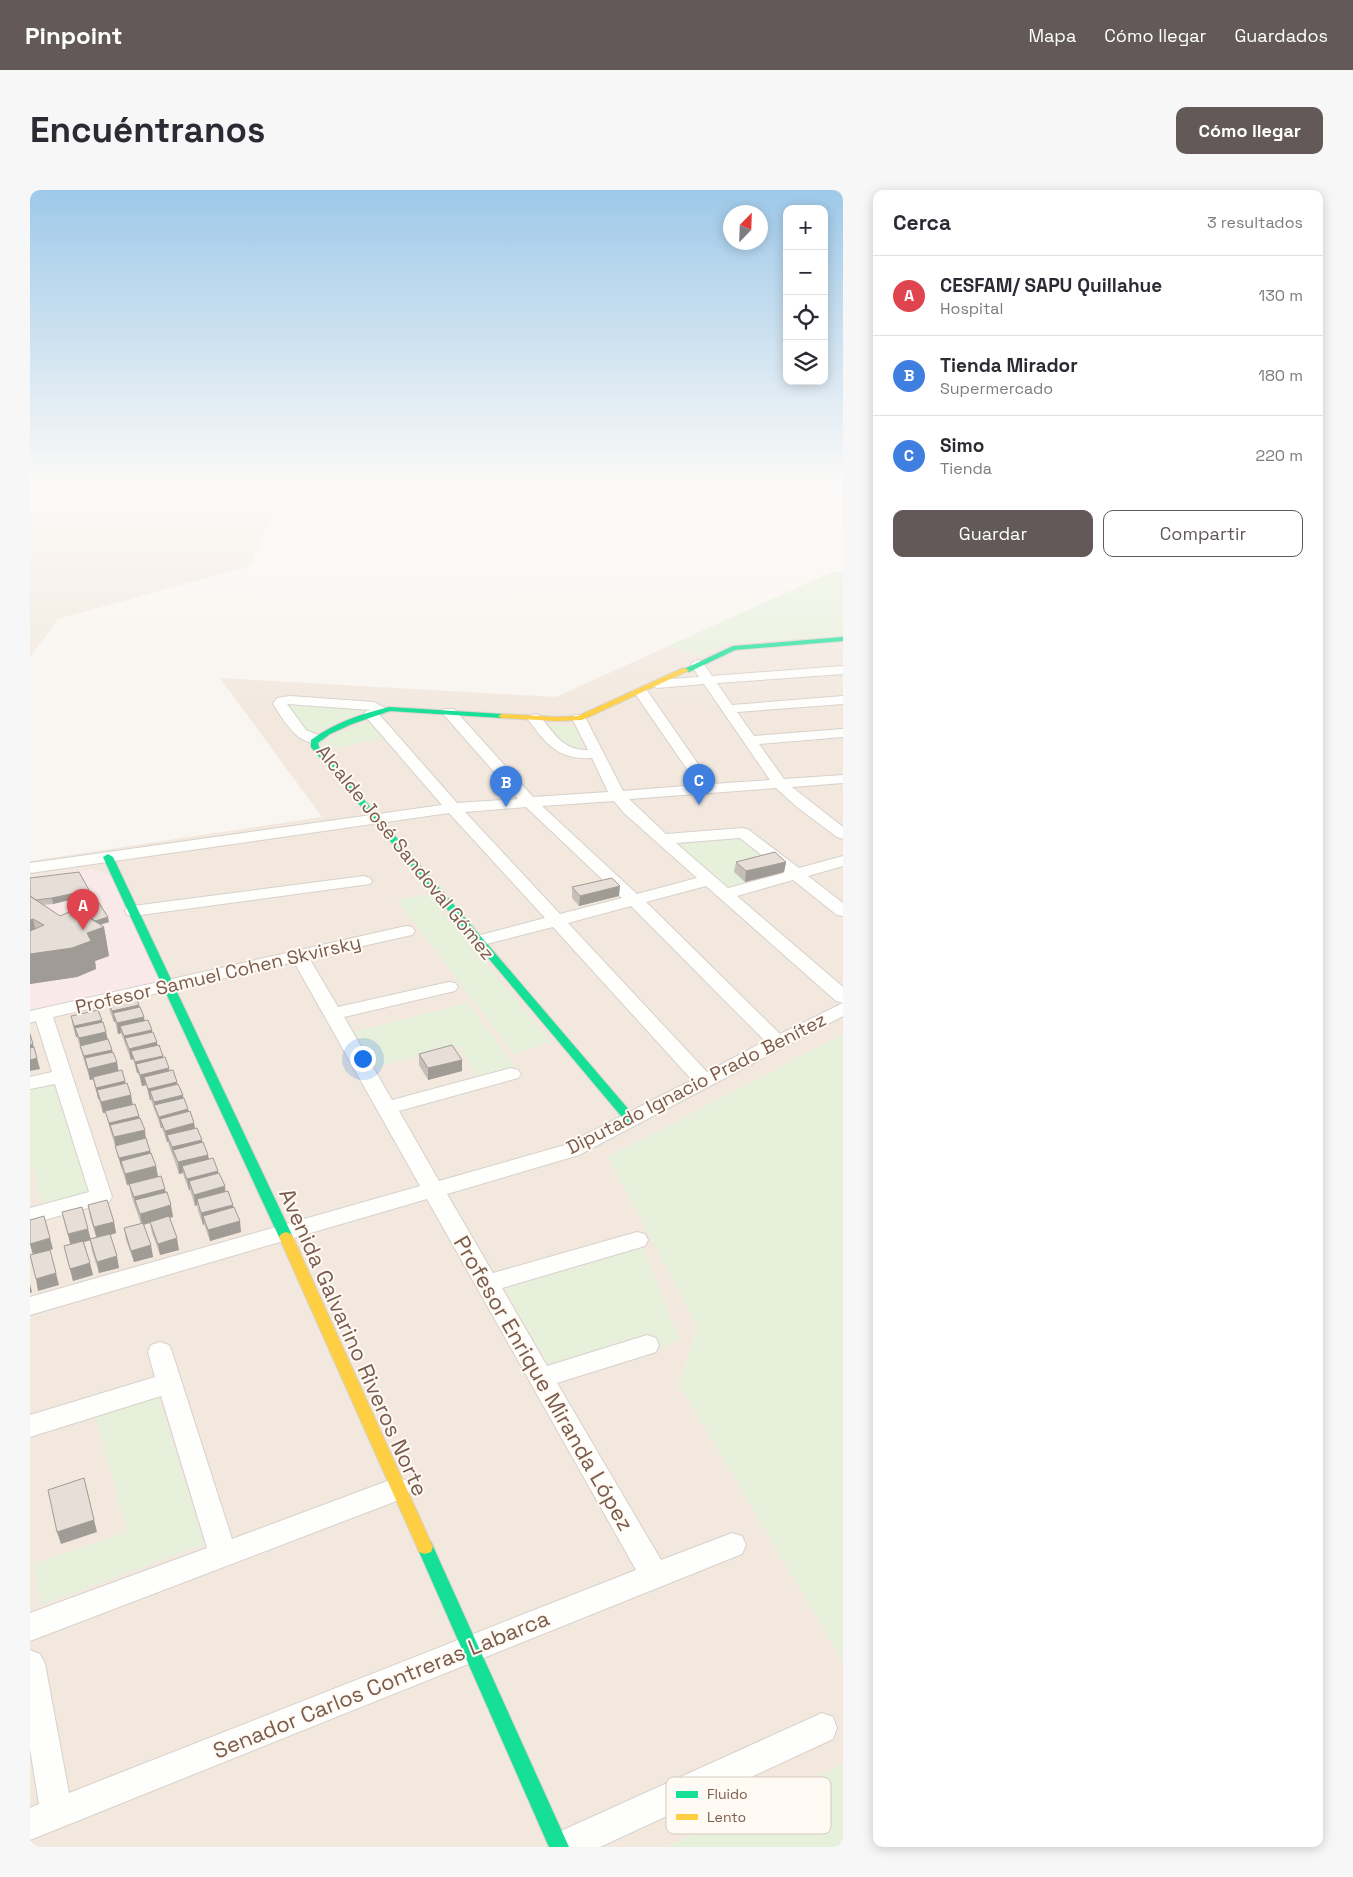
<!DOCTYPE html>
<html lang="es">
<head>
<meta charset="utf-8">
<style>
	:root { --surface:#fff; --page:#f7f7f7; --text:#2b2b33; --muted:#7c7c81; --line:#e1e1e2; --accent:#625958 }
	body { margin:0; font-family:"Space Grotesk",sans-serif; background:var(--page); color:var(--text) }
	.controls { position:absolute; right:15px; top:15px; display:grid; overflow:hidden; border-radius:10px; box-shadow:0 2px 12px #0003 }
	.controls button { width:45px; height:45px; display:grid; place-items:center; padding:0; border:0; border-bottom:1px solid var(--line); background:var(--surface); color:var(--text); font:25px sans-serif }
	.compass { position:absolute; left:693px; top:15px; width:45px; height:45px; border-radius:50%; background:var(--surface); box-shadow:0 2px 12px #0003; rotate:23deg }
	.you { position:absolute; left:332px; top:868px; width:18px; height:18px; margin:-12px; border:4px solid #fff; border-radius:50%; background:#1a73e8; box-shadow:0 0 0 8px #1a73e833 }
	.badge { display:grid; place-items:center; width:32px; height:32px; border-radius:50%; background:var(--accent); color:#fff; font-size:16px; font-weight:700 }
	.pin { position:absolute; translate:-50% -41px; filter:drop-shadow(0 1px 2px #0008) }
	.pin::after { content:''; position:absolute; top:26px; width:18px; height:15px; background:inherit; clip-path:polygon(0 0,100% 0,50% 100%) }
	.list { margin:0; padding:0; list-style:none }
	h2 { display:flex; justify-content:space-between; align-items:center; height:65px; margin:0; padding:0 20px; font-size:21px }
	h2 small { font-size:16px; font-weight:400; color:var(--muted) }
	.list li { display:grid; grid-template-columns:32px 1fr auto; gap:15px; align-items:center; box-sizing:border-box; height:80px; padding:0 20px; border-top:1px solid var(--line) }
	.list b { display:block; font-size:19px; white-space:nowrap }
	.list p { margin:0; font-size:16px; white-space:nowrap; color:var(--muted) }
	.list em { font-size:16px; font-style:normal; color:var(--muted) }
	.actions { display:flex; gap:10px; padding:15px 20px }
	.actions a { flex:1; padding:11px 0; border:1px solid var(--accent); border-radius:10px; text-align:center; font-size:18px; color:var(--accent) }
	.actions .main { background:var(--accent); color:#fff }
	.icon { flex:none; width:28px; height:28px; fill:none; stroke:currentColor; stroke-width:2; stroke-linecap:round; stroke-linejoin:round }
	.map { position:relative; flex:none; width:813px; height:1657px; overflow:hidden; border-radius:10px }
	header { display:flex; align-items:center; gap:30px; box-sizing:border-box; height:70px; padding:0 25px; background:var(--accent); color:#fff }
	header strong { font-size:24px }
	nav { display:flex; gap:28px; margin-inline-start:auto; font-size:18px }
	.intro { display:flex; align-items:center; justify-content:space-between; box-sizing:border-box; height:120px; padding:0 30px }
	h1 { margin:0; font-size:35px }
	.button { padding:12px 22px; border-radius:10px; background:var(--accent); color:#fff; font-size:18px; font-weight:700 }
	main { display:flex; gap:30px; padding:0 30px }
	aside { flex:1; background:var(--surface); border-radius:10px; box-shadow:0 2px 12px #0003 }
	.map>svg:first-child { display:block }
	.residential { fill:#f2e8de }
	.medical { fill:#fae9e9 }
	.green { fill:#e7f0db }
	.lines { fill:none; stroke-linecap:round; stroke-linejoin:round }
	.street-casing { stroke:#d7d1cb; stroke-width:2 }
	.fast-casing { stroke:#d9d2cb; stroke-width:2 }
	.slow-casing { stroke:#d9d2cb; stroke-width:2 }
	.street { fill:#fefefd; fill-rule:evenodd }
	.fast { fill:#16e098; fill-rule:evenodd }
	.slow { fill:#ffcf43; fill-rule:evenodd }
	.wall { fill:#c6bfb9 }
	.shaded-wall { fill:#a19b96 }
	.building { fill:#e6ded7; stroke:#a19b96 }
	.labels { text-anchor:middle; stroke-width:4; stroke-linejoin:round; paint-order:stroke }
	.street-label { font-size:19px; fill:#7a5c4d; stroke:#fffaf3 }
	.near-street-label { font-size:22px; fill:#7a5c4d; stroke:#fffaf3 }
	.key { fill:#fffaf3; stroke:#d7cbc1; stroke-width:1 }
	.key-label { font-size:14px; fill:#7a5c4d }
</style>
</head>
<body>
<header>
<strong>Pinpoint</strong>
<nav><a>Mapa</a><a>Cómo llegar</a><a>Guardados</a></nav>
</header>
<div class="intro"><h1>Encuéntranos</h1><a class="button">Cómo llegar</a></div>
<main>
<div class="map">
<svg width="813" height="1657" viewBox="0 0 813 1657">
	<rect width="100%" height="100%" fill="#f9f5f0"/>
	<path class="residential" d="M0 293H254L220 376 28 429 0 467Z
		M802 382H813V844L579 968 607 1013 667 1136 649 1194 813 1472V1574L637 1657H0V671L292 627 190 488 526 507Z"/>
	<path class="medical" d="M61 679 81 686 130 792 0 820V687Z"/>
	<path class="green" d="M802 382H813V446L698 453 671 466 639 456Z
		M263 512 341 517 287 542 274 541 256 514Z
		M341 531 355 548 300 559 296 553C306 541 327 537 341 531Z
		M516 534 544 536 555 563 539 561Z
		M712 643 765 684 696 703 634 649Z
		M398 704 521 852 484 864 367 710Z
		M438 813 485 876 448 886 428 855 344 878 323 842Z
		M813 844V1472L649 1194 667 1136 578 967Z
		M25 894 59 1003 13 1015 0 968V899Z
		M614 1057 649 1149 625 1161 614 1145 518 1174 475 1099Z
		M128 1206 174 1354 12 1415 3 1374 97 1342 65 1226Z
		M813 1574V1657H637Z"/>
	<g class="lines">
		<defs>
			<path id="street" d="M667 470 672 471 682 486 813 476V484L687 493 702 515 813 506V514L707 522 724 546 813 539V547L729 554 754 589 813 585V593L762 597 813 637V649L807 647 767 617 746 598 599 609 636 644 713 638 719 640 769 678 813 666V676L778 686 813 713V726L807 725 763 690 707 706 813 797V813L806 811 676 696 616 712 750 844 813 813V826L549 965 417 1004 463 1083 607 1042 615 1044 618 1050 615 1056 472 1098 517 1176 617 1145 626 1148 629 1155 626 1162 527 1193 631 1370 702 1343 712 1346 716 1355 712 1364 0 1650V1618L9 1614 0 1559V1460L10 1464 15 1474 39 1603 606 1380 397 1009 0 1125V1107L390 996 264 772 23 827 82 1007 79 1012 0 1034V1018L59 1002 25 894 0 899V887L22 882 6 831 0 833V821L376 736 382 737 385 741 382 745 279 768 308 817 419 792 425 793 428 797 425 801 314 827 362 910 481 878 488 880 491 884 488 888 369 921 409 991 535 955 662 890 523 737 449 756 443 755 440 751 443 747 515 728 419 623 0 683V673L412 615 336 527 334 524 336 521 341 520 257 514 276 540 291 546 293 549 291 552C268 558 254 530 243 514L247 508 260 506 344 512 358 520 356 523H348L427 613 488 609 414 525 412 522 414 519H424L503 607 578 602 562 568C528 570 516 554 497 528L504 524 509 525C523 542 533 561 558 560L542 528 544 525H554L593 601 668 595 604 502 611 498 616 499 682 594 740 590 674 494 627 498 620 494 627 490 669 487 661 474ZM584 611 594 623 667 688 607 704 512 616ZM496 617 592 708 530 724 435 622ZM710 648 754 683 698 698 646 653ZM601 716 735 851 677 882 538 733Z
				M334 686 340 688 342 691 340 694 103 726 97 725 95 721 97 717 103 716Z
				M130 1152 139 1155 142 1162 202 1349 368 1287 377 1291 381 1299 377 1307 0 1451V1423L177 1358 131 1206 0 1247V1225L125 1187 118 1162 121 1155Z
				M792 1523 803 1527 807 1538 803 1549 570 1657H518L522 1645Z"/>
			<path id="fast" d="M813 447V451L705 460 659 482 652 480 703 456Z
				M359 517 472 524 476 526 472 528 360 521 322 534 300 544 288 553 289 557 605 927 607 930 605 933H597L281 557V550C304 533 331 524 359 517Z
				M78 664 83 667 263 1047 261 1050 256 1052 251 1050 249 1047 73 667Z
				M395 1350 401 1352 539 1657H519L387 1357 389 1352Z"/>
			<path id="slow" d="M653 478 660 480 552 530 526 531 472 528 468 526 472 524 526 527 548 526Z
				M256 1042 261 1044 263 1047 403 1357 401 1362 395 1364 389 1362 387 1357 249 1047 251 1044Z"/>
		</defs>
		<use href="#street" class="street-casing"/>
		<use href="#fast" class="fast-casing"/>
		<use href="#slow" class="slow-casing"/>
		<use href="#street" class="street"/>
		<use href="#fast" class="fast"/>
		<use href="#slow" class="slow"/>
	</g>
	<path class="wall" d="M706 672H756L754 682 715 692 704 682Z
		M0 688 60 705 23 714 13 715 30 726 79 732 70 735 74 737 79 766 65 771 66 779 47 787 0 794Z
		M542 697 589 706 549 716 542 708Z
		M78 811 109 815 114 827V830L122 842 127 855 139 878V881L147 894 164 933 165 938 178 965 179 969 188 981V983L195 996V1002L203 1017 211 1042 180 1051 174 1034 173 1035 168 1021 167 1015 165 1016 160 1000H159L154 987 153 983 149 984 144 969 139 956 138 952H137L132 938H131L121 910H120L116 895 112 896 108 883H107L103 869 101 870 91 843 88 844 85 832H84L80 822Z
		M41 826 72 832 76 842 78 849 82 860 88 881 96 894 101 905 102 914 109 926 121 963 126 976 128 987 136 1002 143 1027 139 1028 149 1060 130 1065 122 1043 120 1033 114 1035 123 1067 104 1072 96 1050 94 1038 111 1034 101 1005 99 994 97 995 88 967 85 956 78 932 76 922 73 923 65 898 63 889 60 890 56 877 47 847H46L43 837Z
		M389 864 432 870V881L398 890 389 875Z
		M58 1015 84 1032 86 1043 80 1045 89 1078 69 1083 62 1061 60 1050 54 1052 63 1085 43 1091 34 1056 40 1054 32 1022 58 1039 60 1049 66 1047 60 1027Z"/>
	<path class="shaded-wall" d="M756 672 754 682 715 692 716 681Z
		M590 696 589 706 549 716 550 706Z
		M59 700 60 705 23 714 22 708Z
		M78 727 79 732 49 741 48 735Z
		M3 729 9 757 0 763V730Z
		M74 737 79 766 65 771 66 779 47 787 0 794V764Z
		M109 815 111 826 83 823 85 832H84L82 821Z
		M114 827 116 838 90 836 91 843 88 844 87 833Z
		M72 830 74 841 45 838 47 847H46L44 836Z
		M122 840 123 851 95 848 96 857 94 846Z
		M76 842 78 853 50 856 51 859 49 848Z
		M127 852 128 863 101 861 103 869 101 870 99 859Z
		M3 854 6 865 0 867V855Z
		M82 860 84 871 55 868 56 877 54 866Z
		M133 866 135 877 106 874 108 883H107L105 872Z
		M7 868 10 879 0 881V870Z
		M432 870V881L398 890V878Z
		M87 872 89 883 60 890 58 879Z
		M139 878 141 889 114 887 116 895 112 896 110 885Z
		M95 891 97 903 67 900 69 909H68L66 898Z
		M147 892 149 903 120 901 121 910H120L118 899Z
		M101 905 103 916 73 923 71 912Z
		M153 905 154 916 124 915 126 923 124 912Z
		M158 919 160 931 130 929 132 938H131L129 927Z
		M109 926 111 937 80 935 81 944 79 933Z
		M164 933 166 945H137L138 952H137L135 941Z
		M115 940 116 951 86 958 84 947Z
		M172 950 173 961 143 960 144 969 142 957Z
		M120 961 122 972 91 971 92 980 89 968Z
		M178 965 180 976H152L153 983 149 984 148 972Z
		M126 976 128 987 97 995 95 984Z
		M188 981 190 992 159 991 160 1000H159L157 989Z
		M195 996 196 1008 167 1009V1015L165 1016 164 1005Z
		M135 999 137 1011 105 1010 106 1019 104 1007Z
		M141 1015 143 1027 112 1035 110 1024Z
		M203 1015 204 1026H173L174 1034 173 1035 171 1023Z
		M210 1031 211 1042 180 1051 178 1040Z
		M84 1032 86 1043 67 1049 64 1037Z
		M58 1039 61 1050 41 1056 38 1044Z
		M20 1048 23 1059 3 1065 0 1054Z
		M147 1048 149 1060 130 1065 128 1054Z
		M121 1055 123 1067 104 1072 101 1061Z
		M87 1066 89 1078 69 1083 67 1072Z
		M60 1073 63 1085 43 1091 40 1079Z
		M26 1083 29 1095 8 1101 6 1089Z
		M0 1094 2 1102 0 1103Z
		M54 1288 67 1342 31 1354 27 1342Z"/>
	<path class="building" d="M745 662 756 672 716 681 706 672Z
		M49 682 59 700 22 708 6 710 0 706V688Z
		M582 688 590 696 550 706 542 697Z
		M0 706 30 726 46 719 74 737 57 743 61 751 42 758 0 764V741L14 735 3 729 0 730Z
		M69 713 78 727 65 731 47 719Z
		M105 805 109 815 82 821 78 811Z
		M110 817 114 827 87 833 83 823Z
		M68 820 72 830 44 836 41 826Z
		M118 830 122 840 94 846 90 836Z
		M73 832 76 842 49 848 45 838Z
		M123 842 127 852 99 859 95 848Z
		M0 844 3 854 0 855Z
		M78 849 82 860 54 866 50 856Z
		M129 855 133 866 105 872 101 861Z
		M422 855 432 870 398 878 389 864Z
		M4 857 7 868 0 870V858Z
		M83 862 87 872 58 879 55 868Z
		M135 867 139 878 110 885 106 874Z
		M92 880 95 891 66 898 63 887Z
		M143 880 147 892 118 899 114 887Z
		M97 893 101 905 71 912 67 900Z
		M148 894 153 905 124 912 120 901Z
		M154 908 158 919 129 927 124 915Z
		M105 914 109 926 79 933 75 921Z
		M160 921 164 933 135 941 130 929Z
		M110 928 115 940 84 947 80 935Z
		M167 938 172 950 142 957 137 945Z
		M116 948 120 961 89 968 85 956Z
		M173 952 178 965 148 972 143 960Z
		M121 963 126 976 95 984 91 971Z
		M183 968 188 981 157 989 152 976Z
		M189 983 195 996 164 1005 159 991Z
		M131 986 135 999 104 1007 99 994Z
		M198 1001 203 1015 171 1023 167 1009Z
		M137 1002 141 1015 110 1024 105 1010Z
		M77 1010 84 1032 64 1037 58 1015Z
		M52 1017 58 1039 38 1044 32 1022Z
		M204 1017 210 1031 178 1040 173 1026Z
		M14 1026 20 1048 0 1054V1030Z
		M139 1026 147 1048 128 1054 120 1032Z
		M113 1033 121 1055 101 1061 94 1038Z
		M80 1044 87 1066 67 1072 60 1049Z
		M53 1051 60 1073 40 1079 34 1056Z
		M20 1060 26 1083 6 1089 0 1065Z
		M54 1288 64 1330 27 1342 18 1300Z"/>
	<linearGradient id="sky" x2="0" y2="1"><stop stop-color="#9ec9e9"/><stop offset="0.56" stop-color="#fcfaf8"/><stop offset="1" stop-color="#fcfaf8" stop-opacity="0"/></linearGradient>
	<rect width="813" height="525" fill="url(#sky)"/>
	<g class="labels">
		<g class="street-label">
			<text transform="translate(376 662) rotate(51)" y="7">Alcalde José Sandoval Gómez</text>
			<text transform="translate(188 784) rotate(-13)" y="7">Profesor Samuel Cohen Skvirsky</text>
			<text transform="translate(666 893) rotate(-27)" y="7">Diputado Ignacio Prado Benítez</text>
		</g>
		<g class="near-street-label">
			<text transform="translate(324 1152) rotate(66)" y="8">Avenida Galvarino Riveros Norte</text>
			<text transform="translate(514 1193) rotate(60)" y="8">Profesor Enrique Miranda López</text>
			<text transform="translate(351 1494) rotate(-22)" y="8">Senador Carlos Contreras Labarca</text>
		</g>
	</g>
	<rect x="636" y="1587" width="165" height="57" rx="8" class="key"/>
	<rect x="646" y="1601" width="22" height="7" fill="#16e098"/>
	<rect x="646" y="1624" width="22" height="6" fill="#ffcf43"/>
	<g class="key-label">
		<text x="677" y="1609">Fluido</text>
		<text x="677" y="1632">Lento</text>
	</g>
</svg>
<div class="controls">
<button>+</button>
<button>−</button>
<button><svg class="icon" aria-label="locate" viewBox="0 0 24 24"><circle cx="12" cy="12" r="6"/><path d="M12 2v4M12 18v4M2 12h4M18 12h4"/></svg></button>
<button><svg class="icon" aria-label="layers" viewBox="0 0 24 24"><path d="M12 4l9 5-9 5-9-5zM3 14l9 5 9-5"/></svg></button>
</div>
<svg class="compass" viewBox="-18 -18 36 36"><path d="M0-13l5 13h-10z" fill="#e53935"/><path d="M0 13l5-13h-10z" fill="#7c7c81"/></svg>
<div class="you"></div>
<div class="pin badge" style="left:53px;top:740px;background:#e0444e">A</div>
<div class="pin badge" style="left:476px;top:617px;background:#3f7fe0">B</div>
<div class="pin badge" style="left:669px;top:615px;background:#3f7fe0">C</div>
</div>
<aside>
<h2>Cerca<small>3 resultados</small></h2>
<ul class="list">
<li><span class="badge" style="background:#e0444e">A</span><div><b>CESFAM/ SAPU Quillahue</b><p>Hospital</p></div><em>130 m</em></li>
<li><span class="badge" style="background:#3f7fe0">B</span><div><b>Tienda Mirador</b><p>Supermercado</p></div><em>180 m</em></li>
<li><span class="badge" style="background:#3f7fe0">C</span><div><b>Simo</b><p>Tienda</p></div><em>220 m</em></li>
</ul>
<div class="actions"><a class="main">Guardar</a><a>Compartir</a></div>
</aside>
</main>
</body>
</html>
